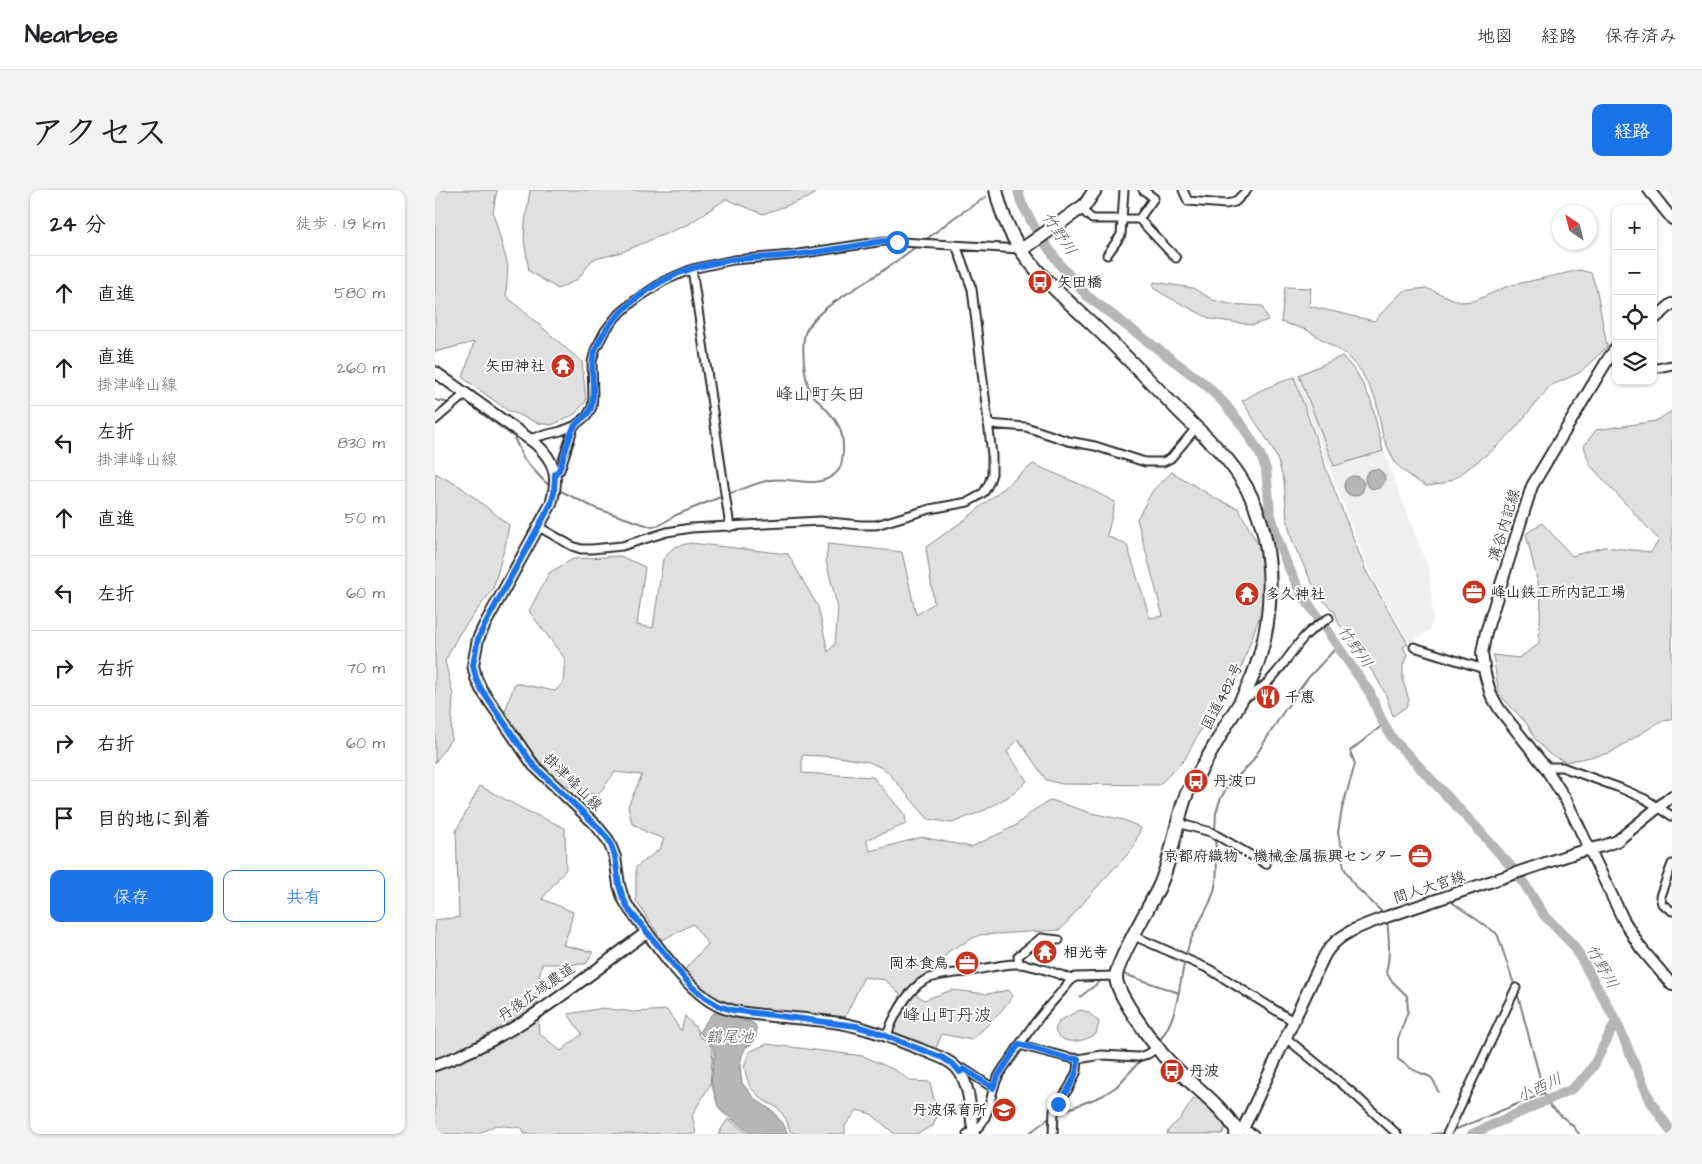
<!DOCTYPE html>
<html lang="ja">
<head>
<meta charset="utf-8">
<style>
	:root { --surface:#fff; --page:#f2f2f2; --text:#202124; --muted:#757577; --line:#e0e0e0; --accent:#1a73e8 }
	body { margin:0; font-family:"Architects Daughter","Klee One",sans-serif; background:var(--page); color:var(--text) }
	.controls { position:absolute; right:15px; top:15px; display:grid; overflow:hidden; border-radius:10px; box-shadow:0 1px 4px #0004 }
	.controls button { width:45px; height:45px; display:grid; place-items:center; padding:0; border:0; border-bottom:1px solid var(--line); background:var(--surface); color:var(--text); font:25px sans-serif }
	.compass { position:absolute; left:1117px; top:15px; width:45px; height:45px; border-radius:50%; background:var(--surface); box-shadow:0 1px 4px #0004; rotate:325deg }
	.stop { position:absolute; width:15px; height:15px; margin:-11px; border:4px solid #1a73e8; border-radius:50%; background:#fff }
	.stop.end { background:#1a73e8; border-color:#fff; box-shadow:0 1px 5px #0008 }
	.list { margin:0; padding:0; list-style:none }
	h2 { display:flex; justify-content:space-between; align-items:center; height:65px; margin:0; padding:0 20px; font-size:21px }
	h2 small { font-size:16px; font-weight:400; color:var(--muted) }
	.list li { display:grid; grid-template-columns:32px 1fr auto; gap:15px; align-items:center; box-sizing:border-box; height:75px; padding:0 20px; border-top:1px solid var(--line) }
	.list b { display:block; font-size:19px; white-space:nowrap }
	.list p { margin:0; font-size:16px; white-space:nowrap; color:var(--muted) }
	.list em { font-size:16px; font-style:normal; color:var(--muted) }
	.actions { display:flex; gap:10px; padding:15px 20px }
	.actions a { flex:1; padding:11px 0; border:1px solid var(--accent); border-radius:10px; text-align:center; font-size:18px; color:var(--accent) }
	.actions .main { background:var(--accent); color:#fff }
	.icon { flex:none; width:28px; height:28px; fill:none; stroke:currentColor; stroke-width:2; stroke-linecap:round; stroke-linejoin:round }
	.map { position:relative; flex:none; width:1237px; height:944px; overflow:hidden; border-radius:10px }
	header { display:flex; align-items:center; gap:30px; box-sizing:border-box; height:70px; padding:0 25px; background:var(--surface); border-bottom:1px solid var(--line) }
	header strong { font-size:24px }
	nav { display:flex; gap:28px; margin-inline-start:auto; font-size:18px }
	.intro { display:flex; align-items:center; justify-content:space-between; box-sizing:border-box; height:120px; padding:0 30px }
	h1 { margin:0; font-size:35px }
	.button { padding:12px 22px; border-radius:10px; background:var(--accent); color:#fff; font-size:18px; font-weight:700 }
	main { display:flex; gap:30px; padding:0 30px }
	aside { flex:1; background:var(--surface); border-radius:10px; box-shadow:0 1px 4px #0004 }
	.map>svg:first-child { display:block }
	.built { fill:#efefef }
	.green { fill:#e0e0e0; stroke:#868686 }
	.water { fill:#b6b6b6; stroke:#7e7e7e }
	.lines { fill:none; stroke-linecap:round; stroke-linejoin:round }
	.stream { stroke:#7e7e7e; stroke-width:2 }
	.river { stroke:#b6b6b6; stroke-width:10 }
	.street-casing { stroke:#2b2b2b; stroke-width:11 }
	.secondary-casing { stroke:#2b2b2b; stroke-width:14 }
	.highway-casing { stroke:#2b2b2b; stroke-width:16 }
	.street { stroke:#fff; stroke-width:7 }
	.secondary { stroke:#fff; stroke-width:10 }
	.highway { stroke:#fff; stroke-width:12 }
	.route { stroke:#1a73e8; stroke-width:6 }
	.labels { text-anchor:middle; stroke-width:4; stroke-linejoin:round; paint-order:stroke }
	.poi-label { font-size:15px; font-weight:bold; fill:#2b2b2b; stroke:#fff; text-anchor:start }
	.street-label { font-size:15px; fill:#2b2b2b; stroke:#fff }
	.water-label { font-size:16px; font-style:italic; fill:#5c5c5c; stroke:#fff }
	.quarter-label { font-size:18px; fill:#2b2b2b; stroke:#fff }
</style>
</head>
<body>
<header>
<strong>Nearbee</strong>
<nav><a>地図</a><a>経路</a><a>保存済み</a></nav>
</header>
<div class="intro"><h1>アクセス</h1><a class="button">経路</a></div>
<main>
<aside>
<h2>24 分<small>徒歩 · 1.9 km</small></h2>
<ul class="list">
<li><svg class="icon" aria-label="ahead" viewBox="0 0 24 24"><path d="M12 20V5M6 11l6-6 6 6"/></svg><div><b>直進</b></div><em>580 m</em></li>
<li><svg class="icon" aria-label="ahead" viewBox="0 0 24 24"><path d="M12 20V5M6 11l6-6 6 6"/></svg><div><b>直進</b><p>掛津峰山線</p></div><em>260 m</em></li>
<li><svg class="icon" aria-label="left" viewBox="0 0 24 24"><path d="M17 20v-9H6M10 6l-5 5 5 5"/></svg><div><b>左折</b><p>掛津峰山線</p></div><em>830 m</em></li>
<li><svg class="icon" aria-label="ahead" viewBox="0 0 24 24"><path d="M12 20V5M6 11l6-6 6 6"/></svg><div><b>直進</b></div><em>50 m</em></li>
<li><svg class="icon" aria-label="left" viewBox="0 0 24 24"><path d="M17 20v-9H6M10 6l-5 5 5 5"/></svg><div><b>左折</b></div><em>60 m</em></li>
<li><svg class="icon" aria-label="right" viewBox="0 0 24 24"><path d="M7 20v-9h11M14 6l5 5-5 5"/></svg><div><b>右折</b></div><em>70 m</em></li>
<li><svg class="icon" aria-label="right" viewBox="0 0 24 24"><path d="M7 20v-9h11M14 6l5 5-5 5"/></svg><div><b>右折</b></div><em>60 m</em></li>
<li><svg class="icon" aria-label="arrive" viewBox="0 0 24 24"><path d="M6 21V4h12l-3 4 3 4H6"/></svg><div><b>目的地に到着</b></div></li>
</ul>
<div class="actions"><a class="main">保存</a><a>共有</a></div>
</aside>
<div class="map">
<svg width="1237" height="944" viewBox="0 0 1237 944">
	<rect width="100%" height="100%" fill="#fff"/>
	<filter id="ink" filterUnits="userSpaceOnUse"><feTurbulence type="fractalNoise" baseFrequency=".02" numOctaves="2"/><feDisplacementMap in="SourceGraphic" scale="10" xChannelSelector="R" yChannelSelector="G"/><feConvolveMatrix kernelMatrix="1 2 1 2 8 2 1 2 1" color-interpolation-filters="sRGB"/></filter>
	<g filter="url(#ink)">
		<path class="built" d="M907 165 922 182 937 210 946 248 954 276 994 380 998 430 994 441 974 453 934 381 859 186Z"/>
		<path class="green" d="M0 0H62L58 22 73 76 71 106 147 172 151 211 140 224 117 235 103 233 72 220 28 188 39 152 0 162Z
			M95 0H385L373 8 328 24 291 9 254 34 187 62 157 70 143 89 123 99 94 81 89 50 90 33Z
			M1145 80 1156 83 1162 101 1172 157 1144 183 1115 196 1078 241 1059 259 1022 287 1007 294 991 296 977 288 960 273 948 247 941 210 926 181 909 163 872 140 846 132 850 97 876 98 874 116 939 131 968 101 991 98 1025 112 1039 111 1073 96Z
			M719 92 758 98 778 110 795 114 827 116 833 130 818 135 776 129 735 108 718 98Z
			M907 166 922 183 936 211 948 261 899 276 864 185Z
			M859 187 892 281 931 381 973 454 968 457 972 465 968 476V491L974 510 972 516 958 526 950 503 941 487 904 434 900 423 889 411 877 393 858 353 852 330 849 291 842 268 833 251 807 211 826 200Z
			M1237 221V530L1226 531 1175 563 1131 572 1114 564 1100 549 1092 534 1064 504 1058 465 1084 468 1104 454 1106 406 1091 344 1107 333 1137 366 1169 357 1216 362 1224 350 1155 275 1149 256 1161 240 1221 231Z
			M598 274 651 297 680 312 672 346 692 355 715 428 728 426 702 329 718 300 737 282 785 311 803 318 824 356 829 396 828 416 803 487 791 492 750 569 724 595 627 594 611 590 583 549 572 562 592 591 578 604 550 620 517 633 493 629 451 580 434 572 404 567 367 565V583L438 587 470 625 471 634 431 650 435 661 487 647 536 657 580 636 599 620 616 610 656 623 689 630 706 638 697 660 669 689 625 740 544 745 514 761 497 783 482 793 465 815 463 813 465 804 450 790 429 787 409 829 330 823 285 813 258 794 250 779 273 754 258 734 227 750 201 711V677L225 659 229 649 211 642 197 633 193 616 207 585 180 582 163 605 146 602 125 593 92 557 69 524 80 493 120 501 128 493 130 469 94 421 114 383 138 369 185 366 210 377 202 435 218 438 228 369 239 357 255 353 353 364 383 417 393 462 400 454 403 419 391 371 393 354 467 362 481 425 499 413 491 357 532 328Z
			M0 283 26 297 74 335 70 356 58 399 24 444 10 471 18 505 16 549 0 573Z
			M45 596 90 620 130 638 131 679 107 709 138 722 134 740 128 755 158 762 151 774H107L101 800 104 843 126 861 147 844 133 824 168 818 198 822 232 820 246 841 250 826 262 839 264 846 274 853 278 861 275 895 257 925 261 944H90L87 938 61 935 43 944H0V730L24 727 21 641Z
			M517 800 552 804 574 800 578 806 562 826 537 850 507 844 499 863 455 843 464 823 479 803 489 810Z
			M645 820 653 822 664 832 661 844C648 852 627 857 620 840L624 831Z
			M332 854 428 866 460 880 476 891 495 892 499 910 505 918 498 936 481 944H460L436 924 422 920 410 936V944H361L355 941 351 929 343 918 328 910 315 897 309 878 314 862Z
			M759 908 784 928 791 937 787 944H731L735 938 745 929Z
			M293 929 314 944H283Z"/>
		<path class="water" d="M930 289a10 10 0 1 1 20 0a10 10 0 1 1-20 0Z
			M909 296a10 10 0 1 1 20 0a10 10 0 1 1-20 0Z
			M281 822C288 822 294 826 300 828 317 833 326 829 319 853L311 857 307 865 305 877 307 893 319 908 339 922 343 928 348 933 353 944H317L287 922 283 916 276 892 280 861 275 852 264 842 276 825Z"/>
		<g class="lines">
			<path class="stream" d="M489 51 520 27 551 7
				M0 210 15 213
				M22 214 31 212 79 247 88 268 108 290 115 296
				M124 300 160 318 217 337 225 335 241 325 288 306
				M292 304C306 300 321 293 335 290 357 286 382 301 401 283 407 278 407 270 408 262 409 241 403 231 388 216 384 211 378 207 376 202 369 190 365 150 372 139 384 119 406 108 424 96 445 83 464 70 483 55
				M780 641 781 623 785 610 792 597 816 573 849 521 873 488 903 456
				M1015 711 1061 743 1063 746 1080 797
				M949 724 920 696 909 678 908 672V658L905 653 903 642 907 619 920 574 915 561 949 534
				M952 730C954 746 956 766 951 782L956 790 972 806 973 821 963 849V869C968 873 972 876 977 879 994 889 996 880 1003 902
				M686 783 744 803
				M1082 802 1109 903 1115 916 1138 936 1144 944
				M645 807 668 789
				M723 852C747 825 743 784 755 752 763 731 778 714 781 692 783 677 781 661 780 646
				M621 924 667 906 681 897 706 870
				M1017 941 1109 903
				M593 944 617 926
				M997 944 1009 943"/>
			<path class="river" d="M583 0 586 12 602 42 626 76 652 106 771 195 788 212 807 235 825 264 831 279 835 322 843 350 851 372 866 403 935 503 946 529 958 549 1042 638 1085 687 1109 725 1139 756 1181 831 1216 912 1237 943
				M1037 944 1137 899 1151 886 1159 875 1181 831"/>
			<defs>
				<path id="street" d="M748 0 753 11 791 14 800 12 812 0
					M645 18 657 29H704L741 68
					M704 29 719 8 708 0
					M672 65 686 45 689 0
					M257 79 295 337
					M1218 179 1237 175
					M0 230 30 204
					M553 234 591 237 633 251 660 256 710 272H728L736 268 761 238
					M93 249 126 241 139 236 152 226 157 217 158 207 157 172 160 160 170 141 181 127 199 111 229 91 257 79 298 70 357 65 449 51 585 59
					M120 283 125 280 139 236
					M104 337 137 356 146 359H157L187 356 232 342 256 338 385 331 425 335H441L495 319 533 312 542 307 549 302 554 293 557 284V265L537 99 521 55
					M979 457 1049 479
					M808 509C837 497 850 469 869 447 876 439 885 434 894 428
					M1110 577H1127L1185 598 1210 609 1237 626
					M742 633 776 642 831 674
					M1237 674 1225 706 1227 714 1237 721
					M699 746 774 779 858 831
					M584 774 583 766 606 748 624 750
					M452 846C457 829 473 799 490 790 502 784 519 783 532 782 549 779 568 773 585 774 603 776 620 783 637 789L640 787 681 786
					M851 848 919 904 962 944
					M584 855 631 867 643 869 667 865 703 867 713 864 722 858
					M525 882 529 879 558 898
					M808 939 819 944
					M532 944C557 936 553 905 563 887 567 879 573 872 578 865 585 854 592 843 600 833 611 818 625 804 637 789
					M618 944 619 921 635 896 642 881 643 869
					M1012 944 1081 798"/>
				<path id="secondary" d="M1214 0 1237 29
					M1218 130 1237 114
					M1181 158 1173 169 1097 296 1051 442 1047 463 1050 484 1056 505 1065 520 1110 577 1131 610 1188 729 1205 757 1237 795
					M0 182 100 253C121 272 124 287 116 314L49 436 43 449 38 475 41 488 46 499 99 576 160 634 173 650 180 667 184 695 188 708 195 720C218 749 249 798 282 815 298 823 320 824 337 826 360 828 383 830 405 833 433 838 459 849 485 859 498 865 516 869 524 881 536 898 535 924 539 944
					M0 875C79 849 146 790 212 742
					M802 941 808 939 882 781C885 775 888 768 891 763 904 742 932 734 954 726L1140 663 1168 656 1182 651 1237 606"/>
				<path id="highway" d="M561 0C574 61 609 89 653 130 684 159 714 190 744 221 765 242 789 262 805 287 845 348 842 438 811 501 805 514 797 525 790 537 778 559 765 581 752 603 740 633 738 667 724 697 716 714 681 773 681 787 681 804 716 850 728 865 751 892 783 910 802 941L801 944
					M585 59 592 56 650 15 660 0"/>
			</defs>
			<use href="#street" class="street-casing"/>
			<use href="#secondary" class="secondary-casing"/>
			<use href="#highway" class="highway-casing"/>
			<use href="#street" class="street"/>
			<use href="#secondary" class="secondary"/>
			<use href="#highway" class="highway"/>
		</g>
	</g>
	<g class="lines" filter="url(#ink)">
		<path class="route" d="M462 52 449 51C418 56 387 62 356 65 336 68 315 67 295 70 283 72 270 75 258 78 221 89 176 122 161 158 153 176 161 196 157 214 155 227 144 228 139 237 133 248 129 268 124 280L120 284 119 303 116 314 49 436 43 449 38 475 41 488 46 499 99 576 160 634 174 650 180 666 184 695 188 708 194 720 256 796 269 807 284 816 297 820 421 836 438 841 508 868 519 875 525 882 529 879 558 898 563 886 584 854 631 868 643 869C642 887 634 899 623 914"/>
	</g>
	<defs>
		<symbol id="bus-disc" viewBox="-11 -11 22 22"><circle r="9.5" fill="#c8321e" stroke="#fff"/><path d="M-5-6H5V4H4V6H2V4H-2V6H-4V4H-5ZM-3.5-4V0h7V-4ZM-3.5 1.2v1.5H-2V1.2ZM2 1.2v1.5H3.5V1.2Z" fill="#fff"/></symbol>
		<symbol id="temple-disc" viewBox="-11 -11 22 22"><circle r="9.5" fill="#c8321e" stroke="#fff"/><path d="M0-6L5-2H3V0L6.5 2.5H4V6H1.5V3h-3V6H-4V2.5H-6.5L-3 0V-2H-5Z" fill="#fff"/></symbol>
		<symbol id="office-disc" viewBox="-11 -11 22 22"><circle r="9.5" fill="#c8321e" stroke="#fff"/><path d="M-6-3h4V-5.5h4V-3h4V5H-6ZM-1-4.5V-3h2v-1.5ZM-6 0V1H6V0Z" fill="#fff"/></symbol>
		<symbol id="restaurant-disc" viewBox="-11 -11 22 22"><circle r="9.5" fill="#c8321e" stroke="#fff"/><path d="M-5-6h1v4h1v-4h1v4h1v-4h1v5L-1.5 .5V6h-2V.5L-5-1ZM5-6V6H3V1.5H1.5Q1.5-4 5-6Z" fill="#fff"/></symbol>
		<symbol id="school-disc" viewBox="-11 -11 22 22"><circle r="9.5" fill="#c8321e" stroke="#fff"/><path d="M0-5L7-2L0 1L-7-2ZM-4 1L0 2.5L4 1V4Q0 6-4 4Z" fill="#fff"/></symbol>
	</defs>
	<g fill-rule="evenodd">
		<use href="#bus-disc" x="591" y="78" width="28" height="28"/>
		<use href="#temple-disc" x="114" y="162" width="28" height="28"/>
		<use href="#office-disc" x="1025" y="388" width="28" height="28"/>
		<use href="#temple-disc" x="798" y="390" width="28" height="28"/>
		<use href="#restaurant-disc" x="819" y="493" width="28" height="28"/>
		<use href="#bus-disc" x="747" y="577" width="28" height="28"/>
		<use href="#office-disc" x="971" y="652" width="28" height="28"/>
		<use href="#temple-disc" x="596" y="748" width="28" height="28"/>
		<use href="#office-disc" x="518" y="759" width="28" height="28"/>
		<use href="#bus-disc" x="723" y="867" width="28" height="28"/>
		<use href="#school-disc" x="555" y="906" width="28" height="28"/>
	</g>
	<g class="labels">
		<g class="poi-label">
			<text x="622" y="97">矢田橋</text>
			<text x="110" y="181" text-anchor="end">矢田神社</text>
			<text x="1056" y="407">峰山鉄工所内記工場</text>
			<text x="830" y="409">多久神社</text>
			<text x="850" y="512">千恵</text>
			<text x="778" y="596">丹波口</text>
			<text x="968" y="671" text-anchor="end">京都府織物・機械金属振興センター</text>
			<text x="628" y="767">相光寺</text>
			<text x="514" y="778" text-anchor="end">岡本食鳥</text>
			<text x="754" y="886">丹波</text>
			<text x="552" y="925" text-anchor="end">丹波保育所</text>
		</g>
		<g class="street-label">
			<text transform="translate(1069 335) rotate(-73)" y="5">溝谷内記線</text>
			<text transform="translate(787 506) rotate(-63)" y="5">国道482号</text>
			<text transform="translate(138 592) rotate(44)" y="5">掛津峰山線</text>
			<text transform="translate(994 697) rotate(-18)" y="5">間人大宮線</text>
			<text transform="translate(101 802) rotate(-35)" y="5">丹後広域農道</text>
		</g>
		<g class="water-label">
			<text transform="translate(625 43) rotate(56)" y="6">竹野川</text>
			<text transform="translate(921 456) rotate(55)" y="6">竹野川</text>
			<text transform="translate(1168 776) rotate(61)" y="6">竹野川</text>
			<text x="295" y="852">鶴尾池</text>
			<text transform="translate(1104 897) rotate(-25)" y="6">小西川</text>
		</g>
		<g class="quarter-label">
			<text x="385" y="210">峰山町矢田</text>
			<text x="512" y="831">峰山町丹波</text>
		</g>
	</g>
</svg>
<div class="controls">
<button>+</button>
<button>−</button>
<button><svg class="icon" aria-label="locate" viewBox="0 0 24 24"><circle cx="12" cy="12" r="6"/><path d="M12 2v4M12 18v4M2 12h4M18 12h4"/></svg></button>
<button><svg class="icon" aria-label="layers" viewBox="0 0 24 24"><path d="M12 4l9 5-9 5-9-5zM3 14l9 5 9-5"/></svg></button>
</div>
<svg class="compass" viewBox="-18 -18 36 36"><path d="M0-13l5 13h-10z" fill="#e53935"/><path d="M0 13l5-13h-10z" fill="#757577"/></svg>
<div class="stop" style="left:462px;top:52px"></div>
<div class="stop end" style="left:623px;top:914px"></div>
</div>
</main>
</body>
</html>
